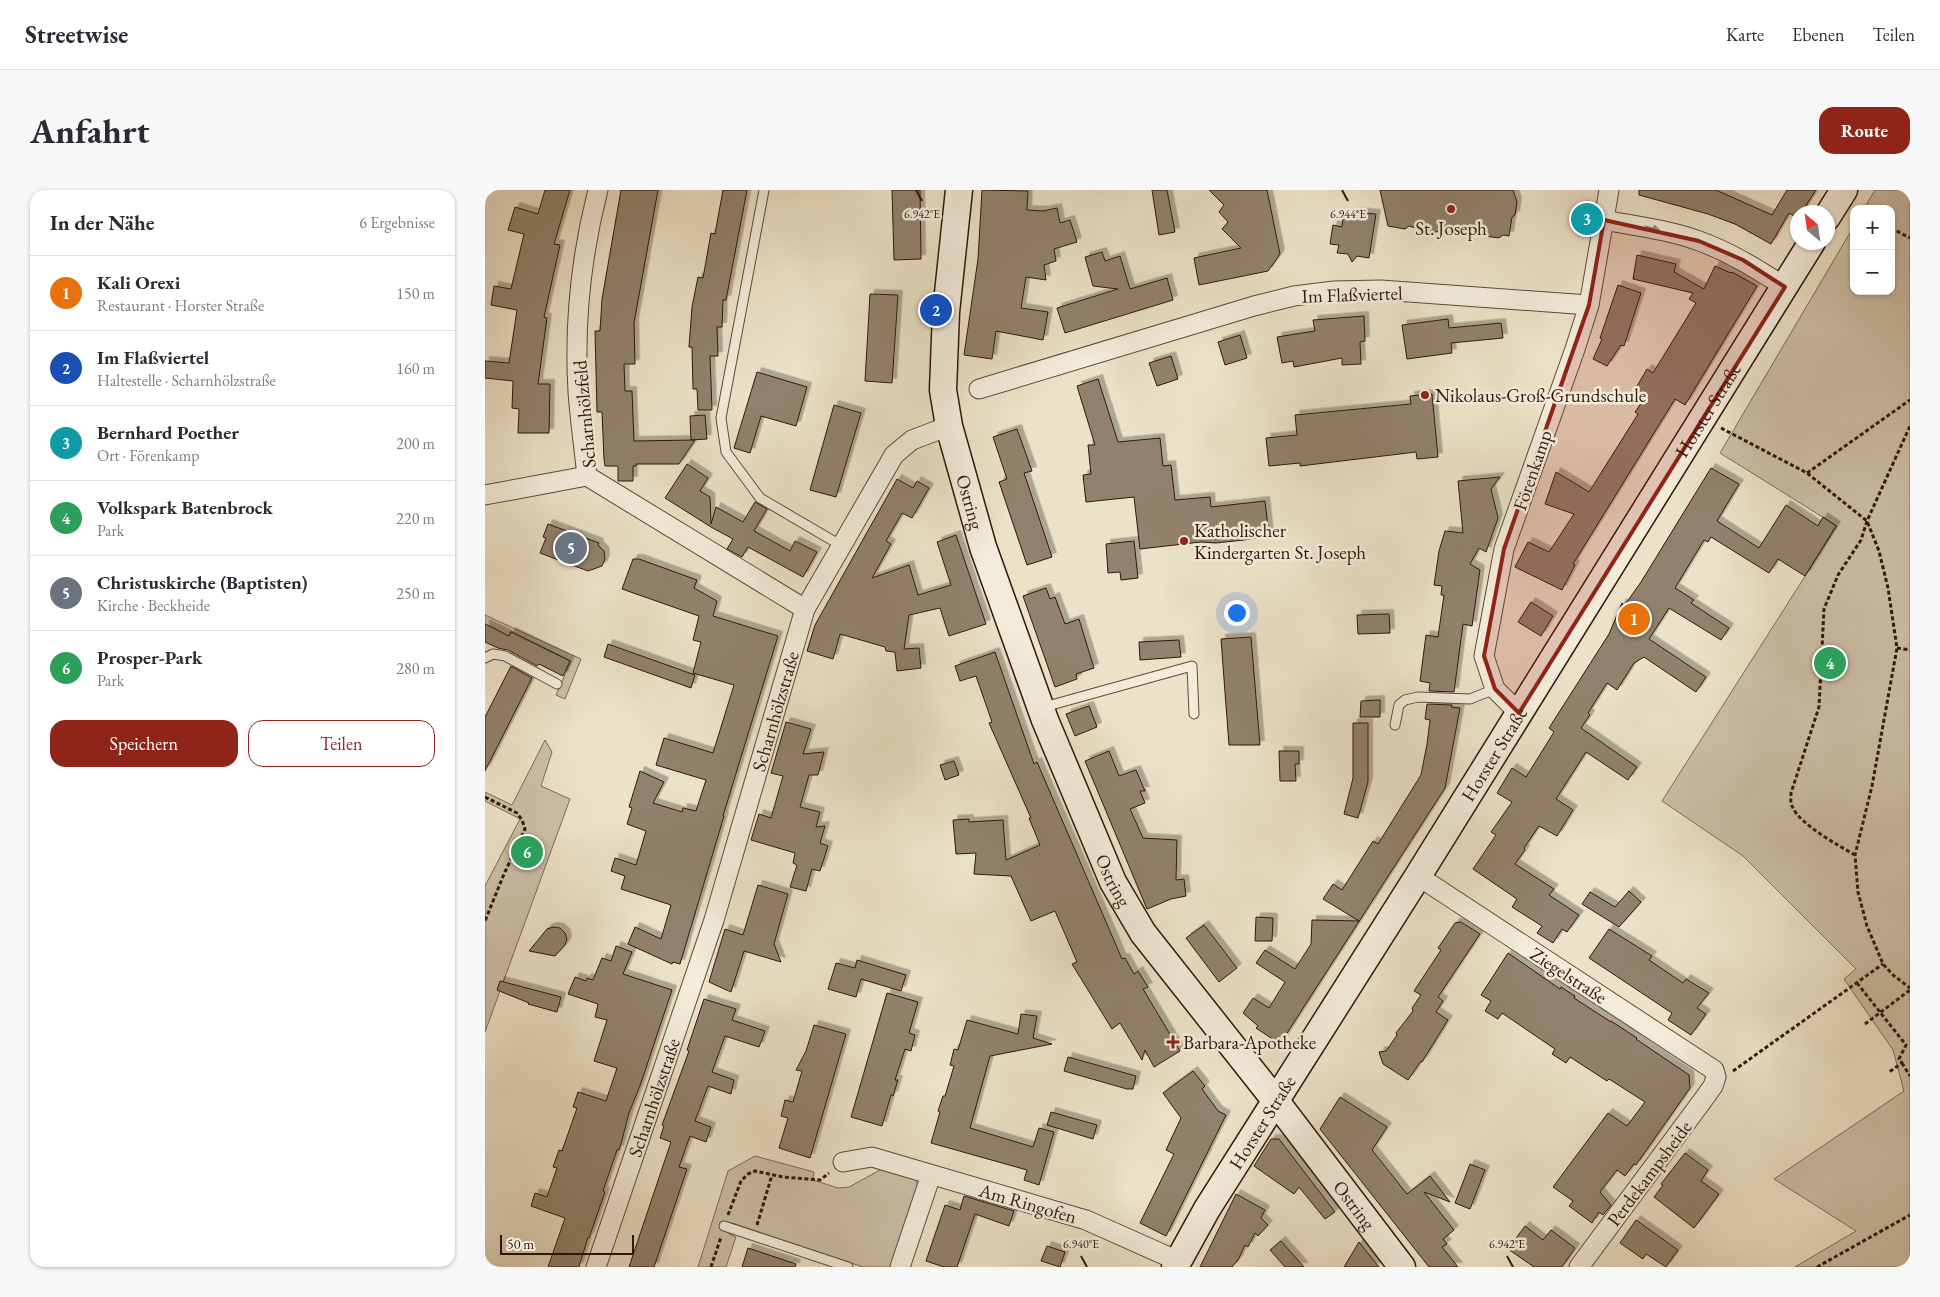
<!DOCTYPE html>
<html lang="de">
<head>
<meta charset="utf-8">
<style>
	:root { --surface:#fff; --page:#f7f7f7; --text:#2b2b33; --muted:#7c7c81; --line:#e1e1e2; --accent:#8f2418 }
	body { margin:0; font-family:"EB Garamond",serif; background:var(--page); color:var(--text) }
	.controls { position:absolute; right:15px; top:15px; display:grid; overflow:hidden; border-radius:10px; box-shadow:0 1px 4px #0004 }
	.controls button { width:45px; height:45px; display:grid; place-items:center; padding:0; border:0; border-bottom:1px solid var(--line); background:var(--surface); color:var(--text); font:25px sans-serif }
	.compass { position:absolute; left:1305px; top:15px; width:45px; height:45px; border-radius:50%; background:var(--surface); box-shadow:0 1px 4px #0004; rotate:331deg }
	.scale { position:absolute; left:15px; bottom:12px; width:134px; box-sizing:border-box; padding-left:5px; border:2px solid #301709; border-top:0; font-size:14px; line-height:18px; white-space:nowrap; color:#301709; -webkit-text-stroke:4px #f3ecdb; paint-order:stroke }
	.you { position:absolute; left:751px; top:422px; width:18px; height:18px; margin:-12px; border:4px solid #fff; border-radius:50%; background:#1a73e8; box-shadow:0 0 0 8px #1a73e833 }
	.badge { display:grid; place-items:center; width:32px; height:32px; border-radius:50%; background:var(--accent); color:#fff; font-size:16px; font-weight:700 }
	.pin { position:absolute; translate:-50% -50%; border:2px solid #fff; box-shadow:0 1px 5px #0006 }
	.list { margin:0; padding:0; list-style:none }
	h2 { display:flex; justify-content:space-between; align-items:center; height:65px; margin:0; padding:0 20px; font-size:21px }
	h2 small { font-size:16px; font-weight:400; color:var(--muted) }
	.list li { display:grid; grid-template-columns:32px 1fr auto; gap:15px; align-items:center; box-sizing:border-box; height:75px; padding:0 20px; border-top:1px solid var(--line) }
	.list b { display:block; font-size:19px; white-space:nowrap }
	.list p { margin:0; font-size:16px; white-space:nowrap; color:var(--muted) }
	.list em { font-size:16px; font-style:normal; color:var(--muted) }
	.actions { display:flex; gap:10px; padding:15px 20px }
	.actions a { flex:1; padding:11px 0; border:1px solid var(--accent); border-radius:15px; text-align:center; font-size:18px; color:var(--accent) }
	.actions .main { background:var(--accent); color:#fff }
	.map { position:relative; flex:none; width:1425px; height:1077px; overflow:hidden; border-radius:15px }
	header { display:flex; align-items:center; gap:30px; box-sizing:border-box; height:70px; padding:0 25px; background:var(--surface); border-bottom:1px solid var(--line) }
	header strong { font-size:24px }
	nav { display:flex; gap:28px; margin-inline-start:auto; font-size:18px }
	.intro { display:flex; align-items:center; justify-content:space-between; box-sizing:border-box; height:120px; padding:0 30px }
	h1 { margin:0; font-size:35px }
	.button { padding:12px 22px; border-radius:15px; background:var(--accent); color:#fff; font-size:18px; font-weight:700 }
	main { display:flex; gap:30px; padding:0 30px }
	aside { flex:1; background:var(--surface); border-radius:15px; box-shadow:0 1px 4px #0004 }
	.map>svg:first-child { display:block }
	.green { fill:#ccbfa7; stroke:#7e6b58 }
	.building { fill:#92816c; stroke:#301709; filter:url(#shadow) }
	.lines { fill:none; stroke-linecap:round; stroke-linejoin:round }
	.lane-casing { stroke:#5f4a38; stroke-width:11 }
	.street-casing { stroke:#5f4a38; stroke-width:21 }
	.secondary-casing { stroke:#301709; stroke-width:29 }
	.path { stroke:#301709; stroke-width:3; stroke-dasharray:4 2.5; stroke-linecap:butt }
	.lane { stroke:#f3ecdb; stroke-width:9 }
	.street { stroke:#f3ecdb; stroke-width:19 }
	.secondary { stroke:#f3ecdb; stroke-width:26 }
	.oneway { fill:#9b8c7c }
	.marked { fill:#8f2418; fill-opacity:0.2; stroke:#8f2418; stroke-width:4; stroke-linejoin:round }
	.ticks { fill:none; stroke:#301709; stroke-width:2 }
	.poi-dot { fill:#8f2418; stroke:#f3ecdb; stroke-width:2 }
	.labels { text-anchor:middle; stroke-width:5; stroke-linejoin:round; paint-order:stroke }
	.poi-label { font-size:19px; fill:#301709; stroke:#f3ecdb; text-anchor:start }
	.street-label { font-size:19px; fill:#301709; stroke:#f3ecdb }
	.ticks-label { font-size:12px; text-anchor:middle; fill:#301709; stroke:#f3ecdb; stroke-width:5; stroke-linejoin:round; paint-order:stroke }
</style>
</head>
<body>
<header>
<strong>Streetwise</strong>
<nav><a>Karte</a><a>Ebenen</a><a>Teilen</a></nav>
</header>
<div class="intro"><h1>Anfahrt</h1><a class="button">Route</a></div>
<main>
<aside>
<h2>In der Nähe<small>6 Ergebnisse</small></h2>
<ul class="list">
<li><span class="badge" style="background:#e8710a">1</span><div><b>Kali Orexi</b><p>Restaurant · Horster Straße</p></div><em>150 m</em></li>
<li><span class="badge" style="background:#1a4fb4">2</span><div><b>Im Flaßviertel</b><p>Haltestelle · Scharnhölzstraße</p></div><em>160 m</em></li>
<li><span class="badge" style="background:#0f9aa8">3</span><div><b>Bernhard Poether</b><p>Ort · Förenkamp</p></div><em>200 m</em></li>
<li><span class="badge" style="background:#2e9e5b">4</span><div><b>Volkspark Batenbrock</b><p>Park</p></div><em>220 m</em></li>
<li><span class="badge" style="background:#6b7280">5</span><div><b>Christuskirche (Baptisten)</b><p>Kirche · Beckheide</p></div><em>250 m</em></li>
<li><span class="badge" style="background:#2e9e5b">6</span><div><b>Prosper-Park</b><p>Park</p></div><em>280 m</em></li>
</ul>
<div class="actions"><a class="main">Speichern</a><a>Teilen</a></div>
</aside>
<div class="map">
<svg width="1425" height="1077" viewBox="0 0 1425 1077">
	<defs>
		<filter id="shadow"><feDropShadow dx="4.5" dy="-4.5" stdDeviation="0" flood-color="#0004"/></filter>
	</defs>
	<rect width="100%" height="100%" fill="#ece2c7"/>
	<filter id="stains"><feTurbulence type="fractalNoise" baseFrequency=".004" numOctaves="4"/><feColorMatrix values="0 0 0 0 .2 0 0 0 0 .09 0 0 0 0 .02 0 0 0 .5 -.17"/></filter>
	<radialGradient id="worn" r=".72"><stop offset=".6" stop-color="#630" stop-opacity="0"/><stop offset="1" stop-color="#630" stop-opacity=".3"/></radialGradient>
	<path class="green" d="M1390 0H1425V1077H1310L1371 1041 1289 989 1419 901 1408 860 1359 789 1371 779 1258 666 1177 611 1352 336 1235 263 1369 36V101H1406V19H1379Z
		M0 425 96 469 80 509 71 505 86 471 26 441 18 456 11 455 17 442 0 434Z
		M60 550 67 562 56 596 85 609 0 842V696L35 629 0 611V602L27 615Z
		M270 966 329 982 328 990 353 998 364 997 395 980 402 979 431 989 433 996 406 1077H378L247 1033 244 1044 251 1047 241 1077H213L243 981Z"/>
	<path class="building" d="M60 0H85L69 54 75 55 59 127 62 128 53 194H65L64 243H33L34 219 27 218 28 191 0 188V171L24 173 32 120 6 115 9 96 26 99 39 44 23 40 30 17 53 24Z
		M136 0H173L149 133 150 174H139L140 201H147L149 251 210 250 194 274H151V276H148V291H133V276H120L119 269 117 222H112L110 141H115L117 109Z
		M238 0H262L241 110H238L237 137H232L233 166H225L227 220H213L212 199H208L207 157H204L207 117 213 87 218 88 226 43 230 44Z
		M407 0H435L436 69 409 70Z
		M497 0 543 1 542 20 558 21 572 18 575 33 585 30 592 52 569 59 571 71 559 75 561 90 541 87 536 118 563 122 558 150 511 141 507 169 479 165 493 69Z
		M667 0H682L690 42 674 45Z
		M724 0H782L795 64 783 81 714 95 709 68 756 58 737 39 743 32 734 22 739 15Z
		M895 0H1028L1032 12 1030 25 1027 27 1024 46 1018 45 1014 48 957 40 948 43 924 36 920 39 903 36Z
		M1154 0H1231L1287 25 1302 0H1331L1317 22H1312V28L1304 23 1286 54 1250 34 1223 24 1154 5Z
		M870 22 891 24 884 68 872 66 867 72 863 64 852 63 854 55 845 54 848 35 857 37 858 29 869 30Z
		M617 62 620 71 635 66 645 99 682 88 688 110 580 143 572 118 633 99 608 96 600 67Z
		M1152 65 1191 74 1189 82 1219 99 1230 76 1246 83 1247 82 1272 96 1200 215 1190 209 1088 374 1090 375 1077 400 1030 377 1043 352 1064 362 1089 324 1060 314 1071 282 1104 302 1153 224 1150 222 1159 209 1148 203 1162 179 1168 183 1211 113 1204 109 1208 103 1148 89Z
		M1133 95 1156 103 1139 156 1136 155 1122 176 1108 169 1117 149 1115 148Z
		M385 104 413 105 407 193 380 191Z
		M879 126 880 151 875 152 876 174 857 175V168L809 177 808 171 797 173 792 147 830 141 828 130Z
		M963 129 964 138 1016 133 1018 148 966 153 967 163 922 169 917 135Z
		M755 145 762 168 740 175 733 152Z
		M686 166 693 189 672 196 664 173Z
		M272 182 322 197 311 236 276 226 265 263 249 258Z
		M613 189 633 252 675 248 678 276 686 275 690 310 725 307 726 317 780 311 784 346 759 350 731 353 716 352 655 359 649 307 601 312 598 285 606 284 603 255H610L592 196Z
		M947 204 953 267 932 269 931 262 815 276V273L784 276 781 248 812 245 810 225 926 214 925 206Z
		M349 215 376 223 351 307 325 300Z
		M220 225 222 249 206 250 205 226Z
		M532 239 547 281 539 283 567 367 542 375 514 292 522 289 508 247Z
		M202 274 223 288 215 301 225 307 226 334 231 317 258 332 270 312 282 319 269 341 305 361 310 351 332 362 318 387 263 357 257 367 242 359 248 349 226 337 180 308Z
		M1226 278 1254 294 1232 331 1274 358 1301 315 1333 336 1338 327 1351 336 1320 386 1293 369 1284 383 1226 347 1223 352 1219 350 1190 398 1209 410 1206 413 1244 438 1236 450 1184 418 1164 449 1221 487 1211 502 1159 467 1149 473 1132 500 1122 493 1103 523 1105 525 1096 538 1152 577 1143 590 1101 562 1071 609 1088 620 1072 646 1054 636 1039 658 1040 660 1030 674 1069 699 1064 705 1094 725 1082 742 1077 739 1068 753 1052 743 1057 736 1027 717 1032 709 988 679 1011 645 1006 642 1027 612 1012 603 1027 578 1041 587 1069 542 1064 538 1124 444 1137 413 1139 416 1156 392Z
		M1015 287 1006 299 1013 328 1001 362 994 358 985 374 995 380 987 436 978 434 969 502 944 501 945 493 935 491 941 445 953 447 959 405H956L957 396 949 395 954 361 960 341 978 343 973 291Z
		M412 289 428 298 432 291 444 298 427 328 417 323 401 351 406 354 387 388 424 375 433 405 466 395 452 352 471 345 501 434 464 446 455 418 424 425 419 459 434 458 436 478 412 481 410 462 401 461 400 457 355 444 348 469 322 461 330 435Z
		M63 334 114 353 113 355 119 361 120 369 117 376 103 381 55 363 61 348 58 347Z
		M649 351 653 388 636 390 635 382 623 383 621 354Z
		M148 369H154L212 390 209 398 232 411 228 426 293 446 238 626H239L195 774 188 772 187 774 143 754 150 737 176 749 186 715 136 699 140 686 126 681 130 668 151 675 161 641 142 634 147 618 144 617 155 581 179 592 168 613 197 622 198 618 211 621 221 590 171 575 179 548 228 563 249 495 208 483 216 452 208 450 214 426 137 399Z
		M561 398 565 409 570 407 580 434 594 429 609 478 591 484 592 489 570 497 538 406Z
		M1046 412 1068 426 1056 446 1033 432Z
		M904 424 905 443 873 444 872 425Z
		M0 434 24 446 26 442 85 471 78 486 54 474 52 476 23 460 13 458 0 452Z
		M766 447 775 555H744L736 449Z
		M694 450 696 467 655 470 654 452Z
		M123 454 210 485 206 498 119 467Z
		M510 462 549 574 552 572 637 769 640 768 649 784 653 781 663 797 658 799 695 861 669 877 660 860 657 870 635 833 627 839 587 774 592 772 570 721 546 731 526 686 489 684 491 663 471 664 468 630 484 629V632L518 630 521 670 555 655 544 628H546L504 533 507 532 491 486 475 491 470 476Z
		M26 476 47 488 0 581V527Z
		M895 510V527H875L876 511Z
		M942 514 967 515 966 517 975 518 960 598 795 854 771 838 773 836 758 823 768 808 784 818 800 792 771 773 780 760 810 779 826 754 827 730 874 731 838 709 848 694 857 700 888 651 893 654 936 585 942 554 945 530 940 529Z
		M604 516 612 537 590 546 581 524Z
		M301 532 326 539 318 564 339 562 333 585H324L315 617 335 622 331 637 340 636 335 653 343 656 335 681 327 679 321 701 305 697 312 675 308 673 310 663 266 650 274 624 286 628 298 586 286 583Z
		M868 533H883V592L873 628 859 624 868 588Z
		M624 561 634 586 651 580 660 601H655L660 613 645 619 658 648 692 650 691 690 699 689 701 706 686 709 662 719 600 571Z
		M794 561H814V574H810L811 591H795Z
		M469 571 474 585 460 590 455 575Z
		M273 695 303 704 289 754 296 772 259 761 246 802 224 792 240 739 258 745Z
		M1144 701 1156 712 1134 737 1097 714 1105 702 1130 717Z
		M771 727 788 728 787 751H770Z
		M976 732 995 744 953 807 958 811 951 822 963 830 937 872 936 871 923 890 898 874 894 862 901 861 912 845 911 843 928 821 927 818 936 805 929 801 956 760 953 758 970 733Z
		M719 735 752 778 734 792 701 748Z
		M68 737 75 738 80 743 82 749 80 755 70 766 44 761 62 739Z
		M1124 739 1167 766 1164 770 1198 793 1201 789 1224 803 1212 818 1221 824 1206 845 1183 830 1187 823 1104 768Z
		M131 756 147 762 138 784 187 800 156 893 144 923 137 950 134 960H132L118 1001 120 1002 104 1048 103 1047 94 1077H63L80 1028 46 1016 50 1003 62 1007 72 978 68 977 74 960 77 961 92 918 88 917 93 902 121 911 132 878 109 871 122 830 110 827 113 814 83 804 90 787 101 791 102 788 108 790 117 768 126 771Z
		M1023 763 1075 799 1076 797 1090 806 1089 808 1126 832V831L1152 848 1151 849 1204 885 1205 898 1151 975 1149 974 1140 986 1132 980 1115 1002 1126 1015 1118 1025 1114 1022 1107 1033 1084 1016 1088 1011 1068 997 1123 923 1142 936 1160 912 1124 889 1122 891 1085 867 1081 873 1067 864 1070 859 1017 823 1013 829 1000 821 1006 811 996 805Z
		M372 770 421 785 416 801 376 789 371 807 343 799 351 773 370 778Z
		M15 791 76 807 72 822 43 814 44 813 12 800Z
		M402 803 433 812 424 843 430 845 426 861 420 859 410 890H413L408 906 406 905 397 936 366 927Z
		M219 809 251 819 247 830 280 841 274 857 240 846 227 882 249 890 246 904 223 896 210 931 226 937 221 952 205 946 194 977 202 979 169 1077H144L186 952 175 948 179 936 177 935 204 861 202 860Z
		M536 824 552 826 548 848 567 854 505 866 485 938 548 957 554 938 569 942 554 995 539 990 542 980 446 953 455 922 453 921 458 906H460L469 876 465 875 469 859 473 860 482 830 533 844Z
		M329 835 361 844 325 968 294 958 303 928 296 926 300 910 308 912 317 881 311 880 321 861Z
		M583 867 651 886 648 899H642L579 881Z
		M708 881 720 896 717 899 733 921 741 925 681 1046 655 1033 689 964 681 960 696 928 678 903Z
		M855 907 902 937 887 960 922 1004 945 986 965 1012 939 1002 969 1040 958 1049 962 1054 957 1057 973 1077H944L835 939Z
		M566 922 612 935 608 949 562 935Z
		M786 949H794L850 1022 840 1029 814 997 809 1004 769 976Z
		M1200 963 1223 980 1216 991 1234 1004 1209 1038 1169 1007 1178 995 1176 994Z
		M985 974 1000 980 985 1019 970 1013Z
		M751 1004 780 1020 776 1028 783 1035 773 1046 770 1043 763 1057 760 1055 753 1070 747 1077H715Z
		M479 1006 529 1021 524 1036 490 1024 472 1077H459L441 1071 460 1015 475 1020Z
		M1151 1030 1193 1060 1181 1077 1161 1064 1158 1069 1135 1053Z
		M1040 1036 1058 1050 1066 1040 1090 1058 1077 1077H1049L1023 1059Z
		M796 1051 819 1077H800L785 1060Z
		M874 1052 894 1077H859Z
		M562 1056 580 1062 575 1077 556 1071Z
		M263 1058 311 1074 310 1077H257Z"/>
	<g class="lines">
		<defs>
			<path id="lane" d="M279 0 236 228 241 262 275 308 357 356
				M0 468 8 464 20 466 72 494
				M559 517 707 476 709 524
				M910 535 914 515 920 510 933 507 985 509 1010 499
				M239 1036 363 1077"/>
			<g id="street">
				<path d="M113 0C96 66 89 134 93 202 95 230 99 258 102 286L320 419"/>
				<path d="M1119 30C1151 36 1184 40 1214 51 1245 62 1272 79 1300 97"/>
				<path d="M494 199 769 116 809 106 849 101 896 100 1104 115"/>
				<path d="M0 305 102 286"/>
				<path d="M1034 523 1010 499 999 466 1019 359 1090 159 1104 115 1124 0"/>
				<path d="M933 686 1229 880 1231 887 1228 896 1218 910 1094 1077"/>
				<path d="M358 972 387 967 601 1030 693 1071"/>
				<path id="s1" d="M111 1077 229 730 320 419 409 265 427 250 464 236"/>
				<path d="M415 1077 446 985"/>
			</g>
			<g id="secondary">
				<path id="s2" d="M474 0 461 122 458 200 464 236 498 357 560 530 628 692 658 743 790 910 917 1077"/>
				<path d="M1342 27 1359 0"/>
				<path id="s3" d="M690 1077 722 1019 933 686 1327 52"/>
			</g>
		</defs>
		<use href="#lane" class="lane-casing"/>
		<use href="#street" class="street-casing"/>
		<use href="#secondary" class="secondary-casing"/>
		<path class="path" d="M1406 38 1425 48
			M1236 238 1322 283 1382 331 1394 361 1403 398 1412 458 1387 596 1370 665 1373 702 1382 736 1398 774 1408 785 1425 798
			M1322 283 1425 210
			M1412 458 1425 460
			M0 607 32 623 37 630 40 639 19 684 0 731
			M1370 665C1354 656 1315 634 1308 618 1305 613 1306 608 1306 603L1334 517 1339 419 1353 385 1376 350 1382 331 1425 236
			M1372 793 1421 855 1414 869 1417 873 1404 882
			M1380 834 1425 800
			M1417 873 1425 886
			M1248 881 1398 774
			M243 1025 256 991 263 984 270 981 298 987 335 990 344 983
			M272 1035 287 985
			M226 1077 236 1047
			M1332 1077 1425 1025"/>
		<use href="#lane" class="lane"/>
		<use href="#street" class="street"/>
		<use href="#secondary" class="secondary"/>
	</g>
	<defs><path id="oneway-solid" d="M-6-.8H1V-3.2L6.5 0L1 3.2V.8H-6Z" transform="scale(1.25)"/></defs>
	<use class="oneway" href="#oneway-solid" transform="translate(1167 38) rotate(11)"/>
	<path class="marked" d="M1119 30 1214 51 1258 70 1300 97 1034 523 1010 499 999 466 1019 359 1104 115Z"/>
	<path class="ticks" d="M431 0 437 11M857 0 863 11M596 1066 602 1077M1022 1066 1028 1077"/>
	<g class="poi-dot">
		<circle cx="966" cy="19" r="5"/>
		<circle cx="940" cy="205" r="5"/>
		<circle cx="699" cy="351" r="5"/>
		<path d="M685.5 844.5h5v5h5v5h-5v5h-5v-5h-5v-5h5z"/>
	</g>
	<g class="labels">
		<g class="poi-label">
			<text x="966" y="45" text-anchor="middle">St. Joseph</text>
			<text x="950" y="212">Nikolaus-Groß-Grundschule</text>
			<text x="709" y="347">Katholischer<tspan x="709" dy="22">Kindergarten St. Joseph</tspan></text>
			<text x="698" y="859">Barbara-Apotheke</text>
		</g>
		<g class="street-label">
			<text transform="translate(867 104) rotate(-2)" y="7">Im Flaßviertel</text>
			<text dy="7" stroke="none"><textPath href="#s3" startOffset="1009">Horster Straße</textPath></text>
			<text transform="translate(99 224) rotate(-95)" y="7">Scharnhölzfeld</text>
			<text transform="translate(1047 280) rotate(-71)" y="7">Förenkamp</text>
			<text dy="7" stroke="none"><textPath href="#s2" startOffset="316">Ostring</textPath></text>
			<text dy="7" stroke="none"><textPath href="#s1" startOffset="584">Scharnhölzstraße</textPath></text>
			<text dy="7" stroke="none"><textPath href="#s3" startOffset="604">Horster Straße</textPath></text>
			<text dy="7" stroke="none"><textPath href="#s2" startOffset="721">Ostring</textPath></text>
			<text transform="translate(1084 785) rotate(33)" y="7">Ziegelstraße</text>
			<text dy="7" stroke="none"><textPath href="#s1" startOffset="179">Scharnhölzstraße</textPath></text>
			<text dy="7" stroke="none"><textPath href="#s3" startOffset="169">Horster Straße</textPath></text>
			<text transform="translate(1164 983) rotate(-53)" y="7">Perdekampsheide</text>
			<text transform="translate(543 1013) rotate(16)" y="7">Am Ringofen</text>
			<text dy="7" stroke="none"><textPath href="#s2" startOffset="1126">Ostring</textPath></text>
		</g>
	</g>
	<g class="ticks-label">
		<text x="437" y="28">6.942°E</text>
		<text x="863" y="28">6.944°E</text>
		<text x="596" y="1058">6.940°E</text>
		<text x="1022" y="1058">6.942°E</text>
	</g>
	<rect width="100%" height="100%" filter="url(#stains)"/>
	<rect width="100%" height="100%" fill="url(#worn)"/>
</svg>
<div class="controls">
<button>+</button>
<button>−</button>
</div>
<svg class="compass" viewBox="-18 -18 36 36"><path d="M0-13l5 13h-10z" fill="#e53935"/><path d="M0 13l5-13h-10z" fill="#7c7c81"/></svg>
<div class="scale">50 m</div>
<div class="you"></div>
<div class="pin badge" style="left:1149px;top:429px;background:#e8710a">1</div>
<div class="pin badge" style="left:451px;top:120px;background:#1a4fb4">2</div>
<div class="pin badge" style="left:1102px;top:29px;background:#0f9aa8">3</div>
<div class="pin badge" style="left:1345px;top:473px;background:#2e9e5b">4</div>
<div class="pin badge" style="left:86px;top:358px;background:#6b7280">5</div>
<div class="pin badge" style="left:42px;top:662px;background:#2e9e5b">6</div>
</div>
</main>
</body>
</html>
